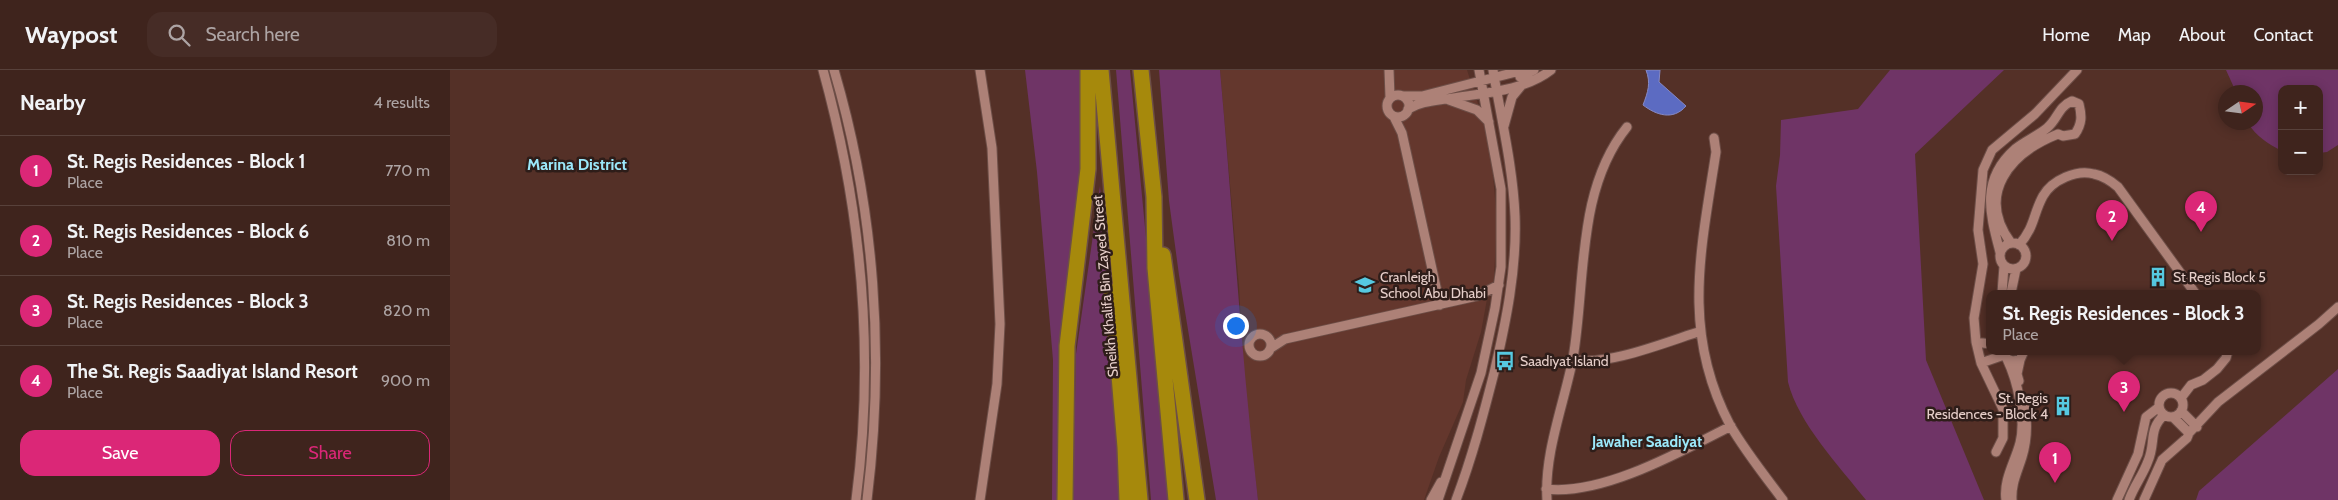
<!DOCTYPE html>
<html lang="en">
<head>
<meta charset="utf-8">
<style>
	:root { --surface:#3f241d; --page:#462c26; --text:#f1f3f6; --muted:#ada4a4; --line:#58413b; --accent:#db2777 }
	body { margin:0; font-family:Cabin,sans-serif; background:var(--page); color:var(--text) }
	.controls { position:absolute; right:15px; top:15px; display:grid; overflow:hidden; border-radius:10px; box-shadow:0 2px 12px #0003 }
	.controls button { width:45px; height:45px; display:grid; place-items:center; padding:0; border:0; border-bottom:1px solid var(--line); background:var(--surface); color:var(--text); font:25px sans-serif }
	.compass { position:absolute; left:1768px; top:15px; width:45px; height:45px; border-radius:50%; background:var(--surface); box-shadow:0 2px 12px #0003; rotate:77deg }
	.you { position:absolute; left:785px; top:255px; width:18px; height:18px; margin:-12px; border:4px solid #fff; border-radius:50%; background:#1a73e8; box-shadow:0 0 0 8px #1a73e833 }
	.badge { display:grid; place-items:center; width:32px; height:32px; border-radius:50%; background:var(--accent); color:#fff; font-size:16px; font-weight:700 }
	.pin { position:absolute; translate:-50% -41px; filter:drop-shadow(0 1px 2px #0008) }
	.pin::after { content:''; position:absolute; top:26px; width:18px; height:15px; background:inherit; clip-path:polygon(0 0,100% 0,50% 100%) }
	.popup { position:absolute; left:1536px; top:220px; width:275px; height:65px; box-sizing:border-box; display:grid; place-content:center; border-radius:10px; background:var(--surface); filter:drop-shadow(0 1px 4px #0005); font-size:16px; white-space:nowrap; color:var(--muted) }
	.popup b { font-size:19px; color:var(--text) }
	.popup::after { content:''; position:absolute; left:50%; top:100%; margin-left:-10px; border:10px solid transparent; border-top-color:var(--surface) }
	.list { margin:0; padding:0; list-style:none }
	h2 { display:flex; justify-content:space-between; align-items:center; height:65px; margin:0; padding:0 20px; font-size:21px }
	h2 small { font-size:16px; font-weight:400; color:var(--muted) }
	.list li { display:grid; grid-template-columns:32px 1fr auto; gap:15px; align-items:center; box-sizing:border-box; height:70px; padding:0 20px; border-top:1px solid var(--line) }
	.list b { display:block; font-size:19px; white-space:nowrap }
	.list p { margin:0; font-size:16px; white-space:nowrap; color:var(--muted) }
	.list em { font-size:16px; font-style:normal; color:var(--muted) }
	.actions { display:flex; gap:10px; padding:15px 20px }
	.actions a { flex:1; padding:11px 0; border:1px solid var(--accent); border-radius:15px; text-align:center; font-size:18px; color:var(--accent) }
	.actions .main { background:var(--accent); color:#fff }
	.icon { flex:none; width:28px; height:28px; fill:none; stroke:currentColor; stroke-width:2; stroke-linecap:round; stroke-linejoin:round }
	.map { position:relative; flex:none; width:1888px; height:430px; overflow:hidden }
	header { display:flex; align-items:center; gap:30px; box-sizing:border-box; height:70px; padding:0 25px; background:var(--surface); border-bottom:1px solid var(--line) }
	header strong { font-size:24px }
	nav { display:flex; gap:28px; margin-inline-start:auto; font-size:18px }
	.search { width:350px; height:45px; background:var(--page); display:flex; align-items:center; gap:12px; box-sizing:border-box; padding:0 18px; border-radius:15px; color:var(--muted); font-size:19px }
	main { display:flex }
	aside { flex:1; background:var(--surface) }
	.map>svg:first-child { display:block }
	.built { fill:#64372d }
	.green { fill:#6f3466 }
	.water { fill:#5c6bc2; stroke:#8689c4 }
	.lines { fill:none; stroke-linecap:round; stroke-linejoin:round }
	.minor-casing { stroke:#6d4e47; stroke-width:11 }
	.highway-casing { stroke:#6d4e47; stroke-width:18 }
	.minor { stroke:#ad8177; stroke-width:9 }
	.highway { stroke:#a6890c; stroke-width:15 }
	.labels { text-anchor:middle; stroke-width:5; stroke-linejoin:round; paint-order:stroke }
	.poi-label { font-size:14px; fill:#e7cfca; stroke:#2e1d19; text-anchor:start }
	.street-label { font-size:14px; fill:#e7cfca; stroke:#2e1d19 }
	.neighbourhood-label { font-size:15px; font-weight:bold; fill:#9be8fa; stroke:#2e1d19 }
	.quarter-label { font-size:16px; font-weight:bold; fill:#9be8fa; stroke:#2e1d19 }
</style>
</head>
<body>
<header>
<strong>Waypost</strong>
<div class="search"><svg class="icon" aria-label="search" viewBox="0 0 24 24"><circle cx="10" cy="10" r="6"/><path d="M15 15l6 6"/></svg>Search here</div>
<nav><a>Home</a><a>Map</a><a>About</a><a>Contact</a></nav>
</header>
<main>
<aside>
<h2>Nearby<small>4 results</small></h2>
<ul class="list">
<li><span class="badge">1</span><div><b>St. Regis Residences - Block 1</b><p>Place</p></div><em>770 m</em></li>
<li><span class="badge">2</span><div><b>St. Regis Residences - Block 6</b><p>Place</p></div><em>810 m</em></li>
<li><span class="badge">3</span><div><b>St. Regis Residences - Block 3</b><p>Place</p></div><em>820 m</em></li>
<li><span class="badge">4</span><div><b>The St. Regis Saadiyat Island Resort</b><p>Place</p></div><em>900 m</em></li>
</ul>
<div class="actions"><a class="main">Save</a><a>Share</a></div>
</aside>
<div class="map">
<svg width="1888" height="430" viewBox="0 0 1888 430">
	<rect width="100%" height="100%" fill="#543027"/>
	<path class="built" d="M770 0H1017L1033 49 1042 95 1047 150 1044 207 1043 213 1036 222 1037 229 1031 262 1016 310 1013 332 989 387 974 430H808L794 316 789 216Z"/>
	<path class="green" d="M575 0H633L634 44 609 430H602L603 290 587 102Z
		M666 0H680L721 430H701Z
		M709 0H770C783 143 791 287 808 430H766L729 205 719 131Z
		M1440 0H1554L1465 84 1476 290 1534 430H1416C1390 397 1348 353 1338 312L1326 116 1330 85 1331 50 1408 39Z
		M1776 0H1888V75L1877 82 1869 83V19H1832V81C1818 74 1806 66 1798 53L1806 52V22H1786Z
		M650 116 674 430H623L626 284Z
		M1888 299V430H1746L1749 421Z"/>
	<path class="water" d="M1196 0H1210L1209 12 1236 36C1223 51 1206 45 1193 35 1198 22 1201 13 1196 0Z"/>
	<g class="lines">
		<defs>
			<path id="minor" d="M373 0C412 141 425 284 406 430
				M384 0C425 139 435 286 417 430
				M939 0 940 27
				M1070 7 1084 0
				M937 36a11 11 0 1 1 22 0a11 11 0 1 1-22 0Z
				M954 26H972L1074 0
				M999 30 1027 40 1039 52
				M958 39C970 32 983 31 996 29 1030 23 1073 22 1101 0
				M944 47 952 63 990 235
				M1054 56 1062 27 1071 16
				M1264 68 1266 82C1251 180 1231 262 1280 355 1295 381 1315 406 1333 430
				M1550 186a13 13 0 1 1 26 0a13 13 0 1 1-26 0Z
				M1569 175C1585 157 1583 144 1593 126 1602 110 1627 99 1644 104 1654 106 1661 111 1668 117L1745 223
				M1550 182C1540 144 1530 110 1565 79 1575 71 1587 66 1597 58 1608 49 1608 37 1622 31L1629 34C1632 46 1632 54 1625 64L1613 66 1608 64C1560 83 1525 124 1561 173
				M1552 223 1554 196
				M1561 223 1566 199
				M799 275a11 11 0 1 1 22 0a11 11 0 1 1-22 0Z
				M1526 272 1540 274
				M821 278 835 269 1027 226 1049 215
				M1553 281 1557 289 1562 291 1570 290 1574 281
				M1123 289C1153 298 1219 271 1251 261
				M1531 293 1554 285
				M1569 311 1567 304 1570 290
				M1709 335a12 12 0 1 1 24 0a12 12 0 1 1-24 0Z
				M1731 328 1741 315 1753 310 1767 299 1776 288 1778 281
				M1731 341 1747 357
				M1723 347 1739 363
				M1546 382 1553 368V339L1531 293 1526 272 1524 248 1533 194 1528 160 1533 100 1542 80 1585 44 1627 0
				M1096 419C1152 426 1232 381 1281 356
				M530 430 547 314 550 254 542 78 530 0
				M981 430 991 412
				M988 430 1031 303 1045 238 1051 197V119L1029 0
				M1006 430C1022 388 1033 346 1044 303 1056 252 1067 199 1065 146 1063 97 1051 48 1043 0
				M1097 430C1094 383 1114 334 1123 288 1136 212 1126 120 1177 57
				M1556 430C1553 410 1565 392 1570 373 1576 349 1568 312 1557 289
				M1562 430C1561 414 1567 403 1572 387 1578 367 1578 349 1573 328
				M1667 430 1688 384 1696 347 1709 337
				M1679 430C1684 416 1693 405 1698 391 1706 373 1698 360 1714 345
				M1694 430 1712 390 1737 368 1739 363 1768 332 1869 254 1888 237"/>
			<path id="highway" d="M651 0 690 430
				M691 0 704 127 705 198 726 430
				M713 185 747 430
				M662 222 675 377 677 430
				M615 430 617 276 638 99V0"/>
		</defs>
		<use href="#minor" class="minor-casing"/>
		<use href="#highway" class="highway-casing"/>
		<use href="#minor" class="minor"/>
		<use href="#highway" class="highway"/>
	</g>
	<defs>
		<symbol id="building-bare" viewBox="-9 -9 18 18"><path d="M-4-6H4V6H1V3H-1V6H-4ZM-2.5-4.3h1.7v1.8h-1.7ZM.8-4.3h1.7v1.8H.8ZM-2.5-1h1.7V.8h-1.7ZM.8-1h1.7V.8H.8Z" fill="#56c9e1" stroke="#2e1d19" stroke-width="2.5" paint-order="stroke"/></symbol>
		<symbol id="school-bare" viewBox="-9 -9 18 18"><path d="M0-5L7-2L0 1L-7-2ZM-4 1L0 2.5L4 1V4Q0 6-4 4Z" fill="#56c9e1" stroke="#2e1d19" stroke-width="2.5" paint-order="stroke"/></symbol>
		<symbol id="bus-bare" viewBox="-9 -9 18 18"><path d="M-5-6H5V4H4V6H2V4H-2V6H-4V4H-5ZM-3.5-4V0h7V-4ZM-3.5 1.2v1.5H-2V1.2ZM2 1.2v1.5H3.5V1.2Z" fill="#56c9e1" stroke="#2e1d19" stroke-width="2.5" paint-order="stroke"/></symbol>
	</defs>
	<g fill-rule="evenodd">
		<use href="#building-bare" x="1694" y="193" width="28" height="28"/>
		<use href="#school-bare" x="901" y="201" width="28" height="28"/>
		<use href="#bus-bare" x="1041" y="277" width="28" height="28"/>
		<use href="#building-bare" x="1599" y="322" width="28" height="28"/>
	</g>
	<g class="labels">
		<g class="poi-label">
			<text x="930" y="212">Cranleigh<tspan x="930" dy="16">School Abu Dhabi</tspan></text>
			<text x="1723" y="212">St Regis Block 5</text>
			<text x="1070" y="296">Saadiyat Island</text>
			<text x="1598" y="333" text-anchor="end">St. Regis<tspan x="1598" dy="16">Residences - Block 4</tspan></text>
		</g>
		<g class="street-label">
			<text transform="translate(655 216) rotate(-95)" y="5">Sheikh Khalifa Bin Zayed Street</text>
		</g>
		<g class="neighbourhood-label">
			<text x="1197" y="377">Jawaher Saadiyat</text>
		</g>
		<g class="quarter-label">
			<text x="127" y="100">Marina District</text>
		</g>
	</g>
</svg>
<div class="controls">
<button>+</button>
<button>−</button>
</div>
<svg class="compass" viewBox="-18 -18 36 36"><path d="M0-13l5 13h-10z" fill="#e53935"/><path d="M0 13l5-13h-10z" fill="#ada4a4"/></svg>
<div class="you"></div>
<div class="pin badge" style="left:1605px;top:413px">1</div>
<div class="pin badge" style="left:1662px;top:171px">2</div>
<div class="pin badge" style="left:1674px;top:342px">3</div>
<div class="popup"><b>St. Regis Residences - Block 3</b>Place</div>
<div class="pin badge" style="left:1751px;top:162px">4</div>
</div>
</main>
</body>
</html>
